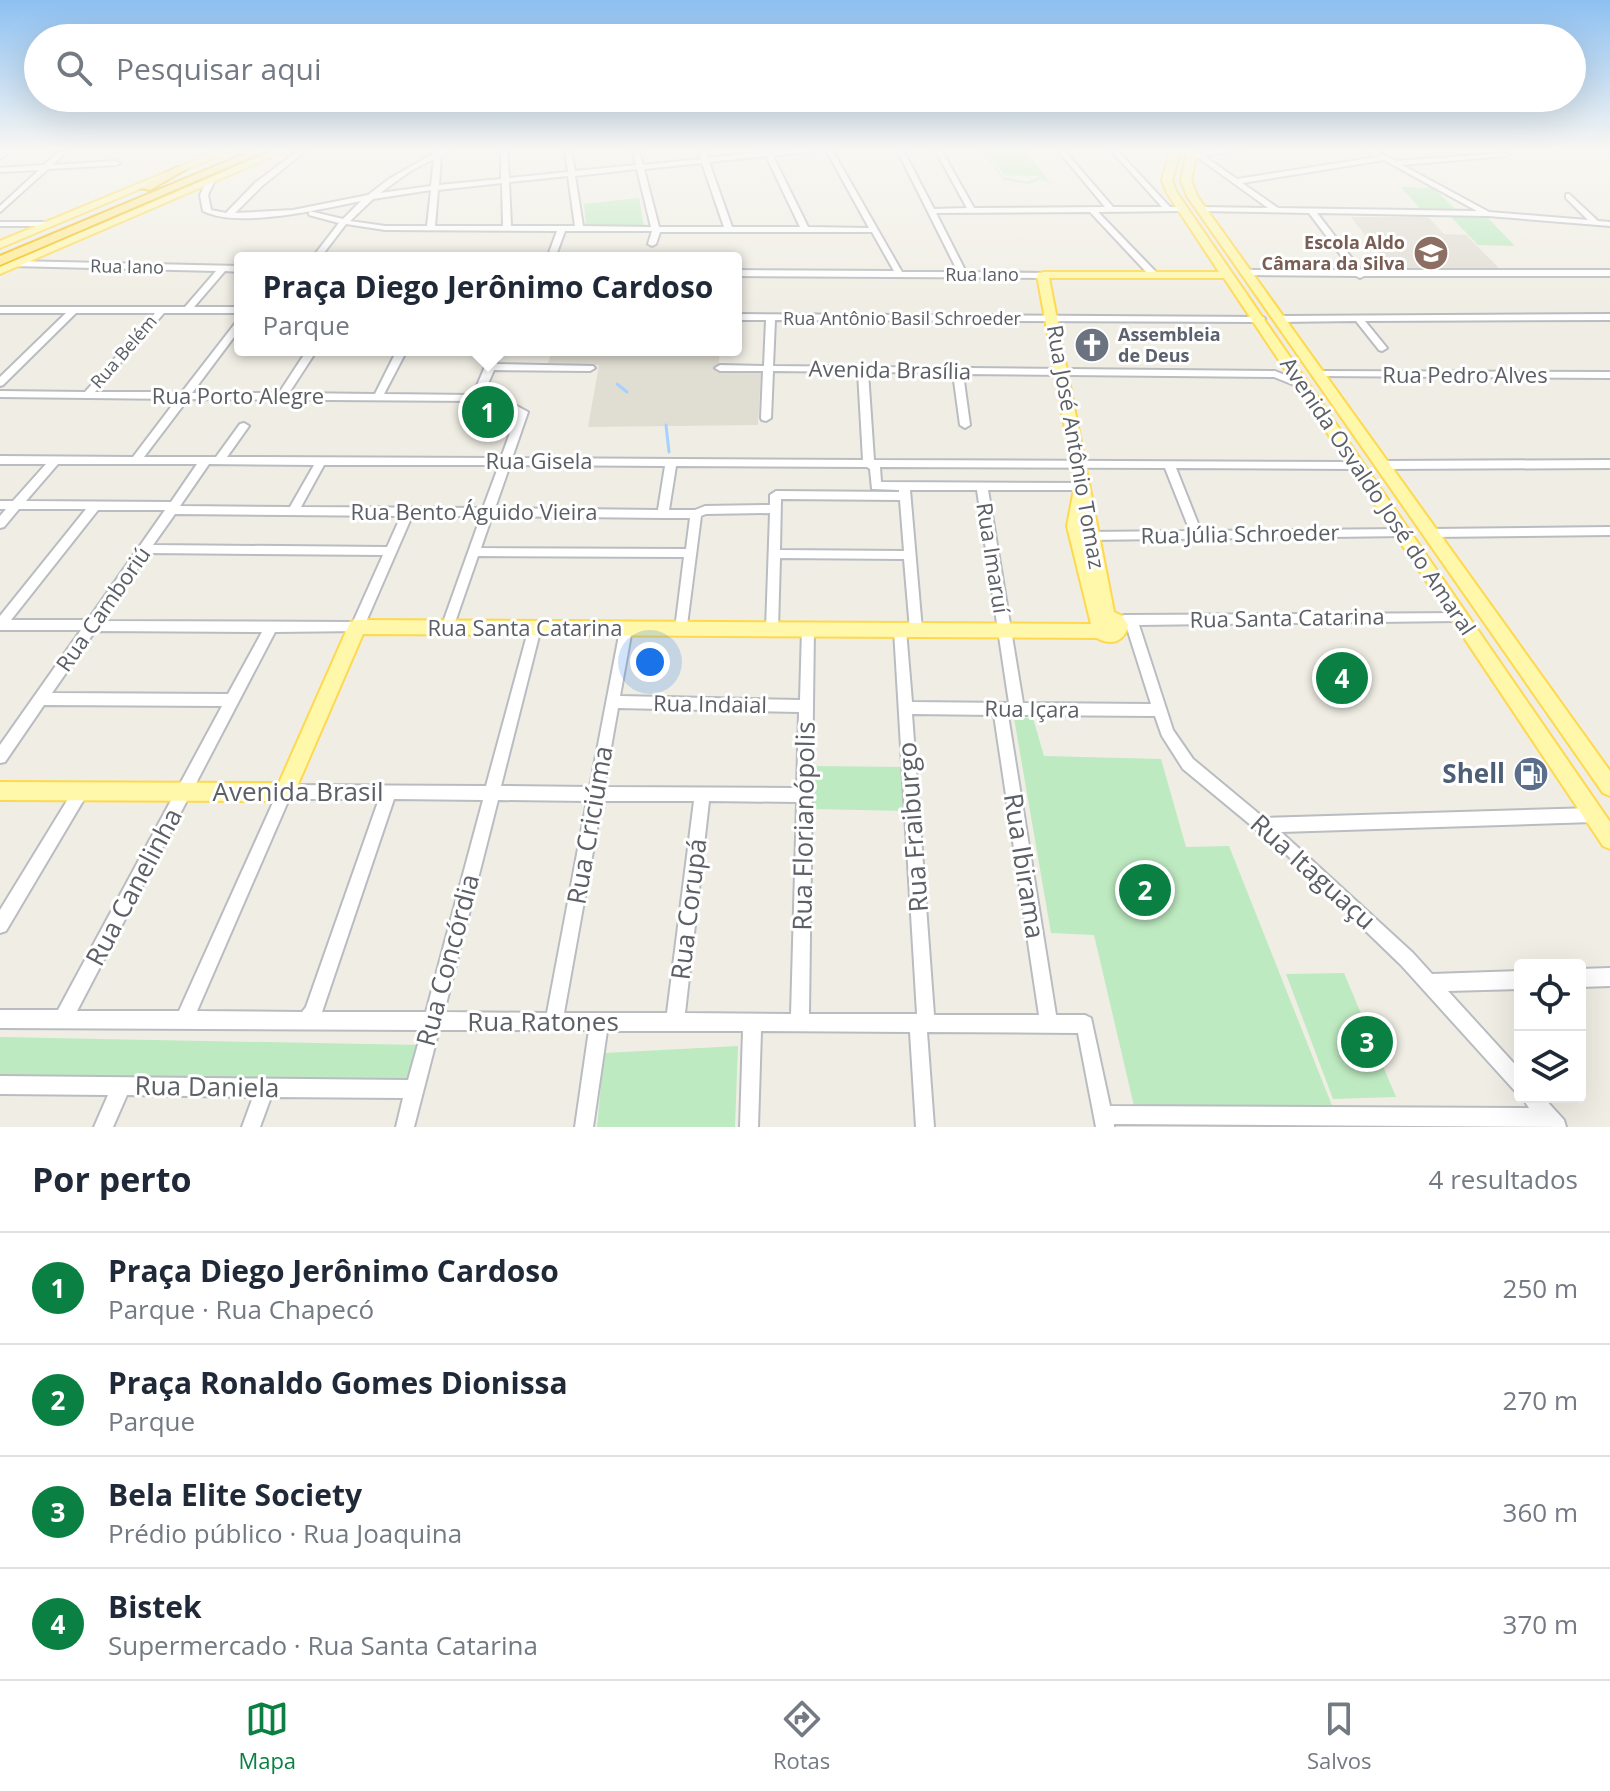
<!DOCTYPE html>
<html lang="pt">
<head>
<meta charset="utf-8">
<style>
	:root { --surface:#fff; --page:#f2f2f3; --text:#1f2937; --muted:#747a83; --line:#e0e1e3; --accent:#0b8043 }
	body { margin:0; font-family:"Open Sans",sans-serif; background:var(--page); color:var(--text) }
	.controls { position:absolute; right:24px; bottom:24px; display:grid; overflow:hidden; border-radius:8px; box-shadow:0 8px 32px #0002 }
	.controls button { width:72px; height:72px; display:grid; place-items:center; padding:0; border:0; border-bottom:2px solid var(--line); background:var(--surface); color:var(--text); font:40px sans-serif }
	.you { position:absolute; left:650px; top:662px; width:28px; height:28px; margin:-20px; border:6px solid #fff; border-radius:50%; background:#1a73e8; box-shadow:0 0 0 12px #1a73e833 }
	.badge { display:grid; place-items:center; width:52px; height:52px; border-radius:50%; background:var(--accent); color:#fff; font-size:26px; font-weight:700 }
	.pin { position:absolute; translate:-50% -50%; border:4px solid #fff; box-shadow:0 2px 8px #0006 }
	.popup { position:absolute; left:234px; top:252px; width:508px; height:104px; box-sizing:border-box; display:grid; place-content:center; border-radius:8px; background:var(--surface); filter:drop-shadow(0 2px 6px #0005); font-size:26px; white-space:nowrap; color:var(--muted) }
	.popup b { font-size:30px; color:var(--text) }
	.popup::after { content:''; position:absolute; left:50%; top:100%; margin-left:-16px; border:16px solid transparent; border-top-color:var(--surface) }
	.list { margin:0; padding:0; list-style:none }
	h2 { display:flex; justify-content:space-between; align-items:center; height:104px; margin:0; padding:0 32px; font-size:34px }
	h2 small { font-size:26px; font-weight:400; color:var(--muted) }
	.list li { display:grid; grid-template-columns:52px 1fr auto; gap:24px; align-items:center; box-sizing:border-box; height:112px; padding:0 32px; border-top:2px solid var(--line) }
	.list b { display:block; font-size:30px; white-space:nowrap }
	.list p { margin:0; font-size:26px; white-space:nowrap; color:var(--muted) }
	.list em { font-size:26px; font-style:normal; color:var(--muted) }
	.icon { flex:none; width:44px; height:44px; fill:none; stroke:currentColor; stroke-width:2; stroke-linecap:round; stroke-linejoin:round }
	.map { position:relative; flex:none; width:1610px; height:1127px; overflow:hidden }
	.search { position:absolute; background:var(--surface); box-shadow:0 8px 32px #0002; left:24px; right:24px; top:24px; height:88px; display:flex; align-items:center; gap:20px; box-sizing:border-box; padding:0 28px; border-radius:44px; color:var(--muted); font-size:30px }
	.sheet { height:552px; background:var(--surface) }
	nav { display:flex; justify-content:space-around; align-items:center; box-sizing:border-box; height:112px; border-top:2px solid var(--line); background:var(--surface); font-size:22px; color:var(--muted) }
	nav a { display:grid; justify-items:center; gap:4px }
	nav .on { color:var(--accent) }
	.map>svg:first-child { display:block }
	.education { fill:#e0ddd3 }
	.green { fill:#beeac1 }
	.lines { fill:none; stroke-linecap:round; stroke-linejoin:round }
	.stream { stroke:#a5d1ff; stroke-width:3 }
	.minor-casing { stroke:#b9bcc1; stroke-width:4 }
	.major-casing { stroke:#fed94f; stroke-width:4 }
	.highway-casing { stroke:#f4b900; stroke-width:4 }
	.minor { fill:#fff; fill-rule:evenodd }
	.major { fill:#fff7aa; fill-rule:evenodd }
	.highway { fill:#ffea8c; fill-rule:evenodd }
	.labels { text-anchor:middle; stroke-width:6; stroke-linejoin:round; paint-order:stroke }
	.far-education-label { font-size:18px; font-weight:bold; fill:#785e54; stroke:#fff; text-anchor:end }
	.far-street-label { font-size:18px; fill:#5c6066; stroke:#fff }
	.far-worship-label { font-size:18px; font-weight:bold; fill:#5b616d; stroke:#fff; text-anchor:start }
	.street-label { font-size:22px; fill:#5c6066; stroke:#fff }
	.near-service-label { font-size:26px; font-weight:bold; fill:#4e5e75; stroke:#fff; text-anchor:end }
	.near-street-label { font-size:26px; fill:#5c6066; stroke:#fff }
</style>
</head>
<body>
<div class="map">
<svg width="1610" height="1127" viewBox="0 0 1610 1127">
	<rect width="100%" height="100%" fill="#f0eee4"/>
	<path class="education" d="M1351 217H1428L1444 234 1466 235 1501 270H1392Z
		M553 350H720L718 372 761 373 758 425 588 427 599 365H547Z"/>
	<path class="green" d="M983 148H988L985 151 1003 177 1027 182 1040 176 1004 175 987 152 1018 150 1034 169 1018 148H1024L1050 183 1042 179 1029 184 1004 180 981 151Z
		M1401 187 1434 188 1457 211H1422Z
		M639 198 644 226 586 225 584 204Z
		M1451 217H1487L1515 246 1478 245Z
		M471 402H489L512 415 507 424H462Z
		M1014 718H1033L1044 756 1161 759 1186 847 1229 846 1335 1113 1134 1106 1094 935 1051 933Z
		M814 766 903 767 905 811 812 809Z
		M1344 973 1396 1097 1333 1099 1286 974Z
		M0 1037 419 1045 411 1078 0 1076Z
		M738 1046 735 1127H597L604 1053Z"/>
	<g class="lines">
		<path class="stream" d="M617 384 627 392
			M666 425 669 452"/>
		<defs>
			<path id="minor" d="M8 148H15L0 159V154Z
				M63 148H70L53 165 116 161 120 163 116 165 48 169 0 212V206L39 170 0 172V168L44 165Z
				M302 148H309L262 186 235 213 293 210 368 195 389 179 436 152 445 148H453L441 155 439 185 501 179V148H507L509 178 568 172 565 148H571L575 171 636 165 632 148H638L643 165 701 159 698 148H704L708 158 765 152 763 148H769L771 152 831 148 902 272H958L896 148H902L934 209 967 208 934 148H940L974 208 1105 207 1056 148H1062L1113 207H1162L1109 148H1115L1170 207H1183L1187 209 1183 211 1098 212 1156 272 1157 274 1153 277 1150 276 1090 212 936 213 966 272 1046 273 1047 275 1043 278 736 276V270L894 271 872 232H660L656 244 652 246 648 244 652 231H565L555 258H547L557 231 385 230 346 224 320 258H312L339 223 309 215V211L343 219 361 201C321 209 239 229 203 211L200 195 207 180 214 182 208 195 211 210 226 213 256 182ZM826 150 869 228 808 227 773 156ZM766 156 800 227H732L709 162ZM434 159 431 186 380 193 412 170ZM702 163 724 227H659L644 169ZM637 169 651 227 583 226 575 176ZM568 176 575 226H511L509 182ZM502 183 503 226H435L438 190ZM431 190 427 226H385L350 221 373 199Z
				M1233 148H1248L1204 156 1237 179 1378 157 1364 148H1371L1396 161 1507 153 1509 154 1505 156 1402 165 1489 212 1588 220 1566 198V194H1569L1598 221 1610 222V226L1488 216 1317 213 1361 270H1610V276H1364L1360 278 1356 276 1245 275V271L1248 270H1352L1309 213 1199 211 1198 209 1202 207 1268 208 1189 151 1192 149 1199 153ZM1384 160 1477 211 1278 208 1242 183Z
				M0 222H51L55 224 51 226H0Z
				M15 261 240 266V272L225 271 194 307H240V313H164L95 392H182L237 321 240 320V329L192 393H279L307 350H317L289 393 375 394 397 350H407L384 394 473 395 492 350H502L496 364 593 366 595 368 590 371 494 370 483 395 502 398 528 412 512 458 863 460 858 372 773 371 771 418 766 421 762 420 761 418 763 371H720L715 368 720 365 764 366 766 320H736V314L1263 317 1265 319 1260 322 775 320 773 366 1275 371 1307 384 1309 386 1304 389 1274 377 963 374 970 425 965 428 960 425 953 373 868 372 874 460 1360 462 1361 465 1356 469 1176 468 1201 531 1403 529 1407 530 1409 533 1407 536 1086 540 1080 536 1086 532 1190 531 1165 468 880 467 881 482 1084 483 1086 486 1080 490H988L1023 703 1151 704 1126 625 1121 624 1119 620 1121 616 1125 615 1463 613 1465 616 1463 619 1459 621 1139 625 1173 730 1193 759 1264 818 1593 808 1598 810 1601 815 1598 820 1593 822 1281 832 1413 953 1432 974 1520 971V989L1448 991 1520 1070V1093L1514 1090 1401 965 1287 855 1183 769 1162 736 1155 716 1008 715 1056 1015H1085L1091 1018 1110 1106 1529 1108 1522 1097H1543L1564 1120 1566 1127 1114 1124V1127H1096L1078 1033 927 1032 934 1127H916L910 1032 761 1031 758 1127H740L743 1031H607L593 1127H575L589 1030H439L414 1127H396L403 1098 271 1097 260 1127H242L253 1097 127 1095 113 1127H94L108 1095 0 1094V1076L408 1080 422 1030 0 1028V1010H58L222 706 44 705 5 762 0 763V745L81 630H0V616L86 509H19L4 527 0 528V516L6 509H0V501H13L46 464H0V456L133 457 177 399 0 397V391L85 392 155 313H76L3 385 0 386V377L66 313H0V307H185L216 271 12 266V262ZM188 399 477 401 496 403 517 413 501 458 227 457 249 426 244 423 240 424 216 457H144ZM58 464H197L171 502 26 501ZM209 464 314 465 290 507 180 506ZM324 465H499L483 508 301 507ZM510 465 665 466 658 510 495 508ZM676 466 867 467 870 469 872 489 899 490V492L776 491 770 495V505L705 506 695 510H669ZM910 490H977L1009 703 912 702 906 630 905 626H895L894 630 917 1014H809L814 629 813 625H803L802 629 800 700 620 696 632 629 631 625H621L590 787 501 786 541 628 540 624H530L486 786 285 785 280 787 179 1011H77L275 632 362 631 412 516H481L441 628 442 632H452L453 628 478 556 684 557 675 629 676 633H686L701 516 706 514 770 513 766 629 767 633H777L778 629 780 558 904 559 910 630 911 634H921L922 630ZM781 499 900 500 904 551 780 550ZM98 510H165L88 620H11ZM175 514 401 516 387 547 153 545ZM492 516 663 518H690L686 549 481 548ZM148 553 383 555 353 622 102 621ZM95 631 262 632 228 694 52 693ZM618 708 799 712 797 788 604 787ZM912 714 994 715 1039 1015H934ZM289 799H379L306 1007 302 1012 197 1011ZM394 799 483 800 426 1012H322ZM498 800 587 801 547 1013 444 1012ZM602 801H694L667 1013H564ZM709 801 797 802 791 1014 685 1013Z
				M1610 314V320L1365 321 1387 348 1382 351 1379 350 1356 321 1280 322 1275 319 1280 316Z
				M1319 371 1610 372V378L1316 376V372Z
				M1610 460V468L1383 469 1378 465 1383 461Z
				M1610 527V535L1430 537 1424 533 1430 529Z
				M81 784 86 786 88 791 86 796 6 931 0 933V910L76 786Z
				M1610 968V986L1580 987V969Z"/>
			<path id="major" d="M225 148H237L0 248V241Z
				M280 148H292L0 274V267Z
				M1171 148H1181L1172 180 1177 193 1610 822V849L1603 846 1224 278H1049L1114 612 1122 616 1128 625C1125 642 1111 646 1097 638L363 634 292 798 285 801 0 800V782L279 783 348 627 351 622 357 620 1091 624 1067 526 1075 484 1037 275 1043 272H1219L1167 193 1162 180Z
				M1188 148H1198L1191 180 1197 196 1610 771V796L1603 793 1187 196 1181 180Z"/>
			<path id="highway" d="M259 148H272L0 265V256Z
				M177 167 186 169 150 190 140 188Z"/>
		</defs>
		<use href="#minor" class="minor-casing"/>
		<use href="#major" class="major-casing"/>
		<use href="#highway" class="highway-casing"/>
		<use href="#minor" class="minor"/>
		<use href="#major" class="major"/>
		<use href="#highway" class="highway"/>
	</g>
	<linearGradient id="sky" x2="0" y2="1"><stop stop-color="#8dc0f1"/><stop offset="0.49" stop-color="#f8f7f3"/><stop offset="1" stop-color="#f8f7f3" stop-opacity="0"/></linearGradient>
	<rect width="1610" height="305" fill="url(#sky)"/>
	<defs>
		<symbol id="school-disc" viewBox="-11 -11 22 22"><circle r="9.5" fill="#8d6e63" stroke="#fff"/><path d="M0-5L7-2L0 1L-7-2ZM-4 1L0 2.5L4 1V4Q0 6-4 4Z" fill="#fff"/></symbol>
		<symbol id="church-disc" viewBox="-11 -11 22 22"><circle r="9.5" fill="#6b7280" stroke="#fff"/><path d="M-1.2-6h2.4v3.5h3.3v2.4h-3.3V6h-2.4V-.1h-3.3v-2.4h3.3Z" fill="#fff"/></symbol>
		<symbol id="fuel-disc" viewBox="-11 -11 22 22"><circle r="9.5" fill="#5c6f8a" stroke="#fff"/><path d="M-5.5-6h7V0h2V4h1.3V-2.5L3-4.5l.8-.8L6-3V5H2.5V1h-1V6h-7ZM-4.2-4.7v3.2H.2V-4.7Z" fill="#fff"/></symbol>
	</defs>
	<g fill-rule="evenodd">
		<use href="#school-disc" x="1411" y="233" width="40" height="40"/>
		<use href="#church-disc" x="1072" y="325" width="40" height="40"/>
		<use href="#fuel-disc" x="1511" y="754" width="40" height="40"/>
	</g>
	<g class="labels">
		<g class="far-education-label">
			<text x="1405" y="249">Escola Aldo<tspan x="1405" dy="21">Câmara da Silva</tspan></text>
		</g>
		<g class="far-street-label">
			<text transform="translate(127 267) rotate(1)" y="6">Rua Iano</text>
			<text x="982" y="281">Rua Iano</text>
			<text x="902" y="325">Rua Antônio Basil Schroeder</text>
			<text transform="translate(124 352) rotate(-49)" y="6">Rua Belém</text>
		</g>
		<g class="far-worship-label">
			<text x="1118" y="341">Assembleia<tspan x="1118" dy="21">de Deus</tspan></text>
		</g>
		<g class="street-label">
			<text transform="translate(890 370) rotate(1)" y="8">Avenida Brasília</text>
			<text x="1465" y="383">Rua Pedro Alves</text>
			<text x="238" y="404">Rua Porto Alegre</text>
			<text transform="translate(1076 447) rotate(80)" y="8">Rua José Antônio Tomaz</text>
			<text x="539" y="469">Rua Gisela</text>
			<text transform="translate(1378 496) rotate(56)" y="8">Avenida Osvaldo José do Amaral</text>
			<text x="474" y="520">Rua Bento Águido Vieira</text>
			<text transform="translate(1240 534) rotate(-1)" y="8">Rua Júlia Schroeder</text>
			<text transform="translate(993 558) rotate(81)" y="8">Rua Imaruí</text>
			<text transform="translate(103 609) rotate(-55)" y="8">Rua Camboriú</text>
			<text transform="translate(1287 618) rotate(-1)" y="8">Rua Santa Catarina</text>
			<text x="525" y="636">Rua Santa Catarina</text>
			<text transform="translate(710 704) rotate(1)" y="8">Rua Indaial</text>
			<text transform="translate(1032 709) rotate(1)" y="8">Rua Içara</text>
		</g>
		<g class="near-service-label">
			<text x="1505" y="783">Shell</text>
		</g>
		<g class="near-street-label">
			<text x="298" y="801">Avenida Brasil</text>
			<text transform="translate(590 825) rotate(-80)" y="9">Rua Criciúma</text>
			<text transform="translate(804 826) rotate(-89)" y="9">Rua Florianópolis</text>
			<text transform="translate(913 827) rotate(-94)" y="9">Rua Fraiburgo</text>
			<text transform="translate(1024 866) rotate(81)" y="9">Rua Ibirama</text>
			<text transform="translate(1313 872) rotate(42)" y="9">Rua Itaguaçu</text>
			<text transform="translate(134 887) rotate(-62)" y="9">Rua Canelinha</text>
			<text transform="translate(689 909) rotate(-83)" y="9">Rua Corupá</text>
			<text transform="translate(448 960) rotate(-75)" y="9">Rua Concórdia</text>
			<text x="543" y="1031">Rua Ratones</text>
			<text transform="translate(207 1087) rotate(1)" y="9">Rua Daniela</text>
		</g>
	</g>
</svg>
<div class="controls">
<button><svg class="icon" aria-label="locate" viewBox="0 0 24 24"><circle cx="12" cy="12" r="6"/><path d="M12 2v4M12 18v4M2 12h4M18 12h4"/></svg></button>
<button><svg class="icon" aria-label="layers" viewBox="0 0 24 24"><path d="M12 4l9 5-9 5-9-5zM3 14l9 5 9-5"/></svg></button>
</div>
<div class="you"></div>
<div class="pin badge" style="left:488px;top:412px">1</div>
<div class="popup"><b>Praça Diego Jerônimo Cardoso</b>Parque</div>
<div class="pin badge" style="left:1145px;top:890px">2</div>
<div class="pin badge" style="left:1367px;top:1042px">3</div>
<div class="pin badge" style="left:1342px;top:678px">4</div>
<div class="search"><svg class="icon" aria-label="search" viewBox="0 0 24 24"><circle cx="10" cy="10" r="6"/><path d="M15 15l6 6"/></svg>Pesquisar aqui</div>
</div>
<section class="sheet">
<h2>Por perto<small>4 resultados</small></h2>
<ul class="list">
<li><span class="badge">1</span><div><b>Praça Diego Jerônimo Cardoso</b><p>Parque · Rua Chapecó</p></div><em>250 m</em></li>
<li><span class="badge">2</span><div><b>Praça Ronaldo Gomes Dionissa</b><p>Parque</p></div><em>270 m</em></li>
<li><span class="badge">3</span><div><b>Bela Elite Society</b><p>Prédio público · Rua Joaquina</p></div><em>360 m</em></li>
<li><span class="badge">4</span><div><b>Bistek</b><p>Supermercado · Rua Santa Catarina</p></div><em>370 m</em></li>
</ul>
</section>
<nav>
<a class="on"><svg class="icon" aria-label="map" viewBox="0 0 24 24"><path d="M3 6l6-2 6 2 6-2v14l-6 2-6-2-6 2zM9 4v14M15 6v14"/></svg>Mapa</a>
<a><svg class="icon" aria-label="directions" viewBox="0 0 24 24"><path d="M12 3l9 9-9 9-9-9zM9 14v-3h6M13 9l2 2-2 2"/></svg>Rotas</a>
<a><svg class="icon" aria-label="saved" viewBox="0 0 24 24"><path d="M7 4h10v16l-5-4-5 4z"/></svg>Salvos</a>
</nav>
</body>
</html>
